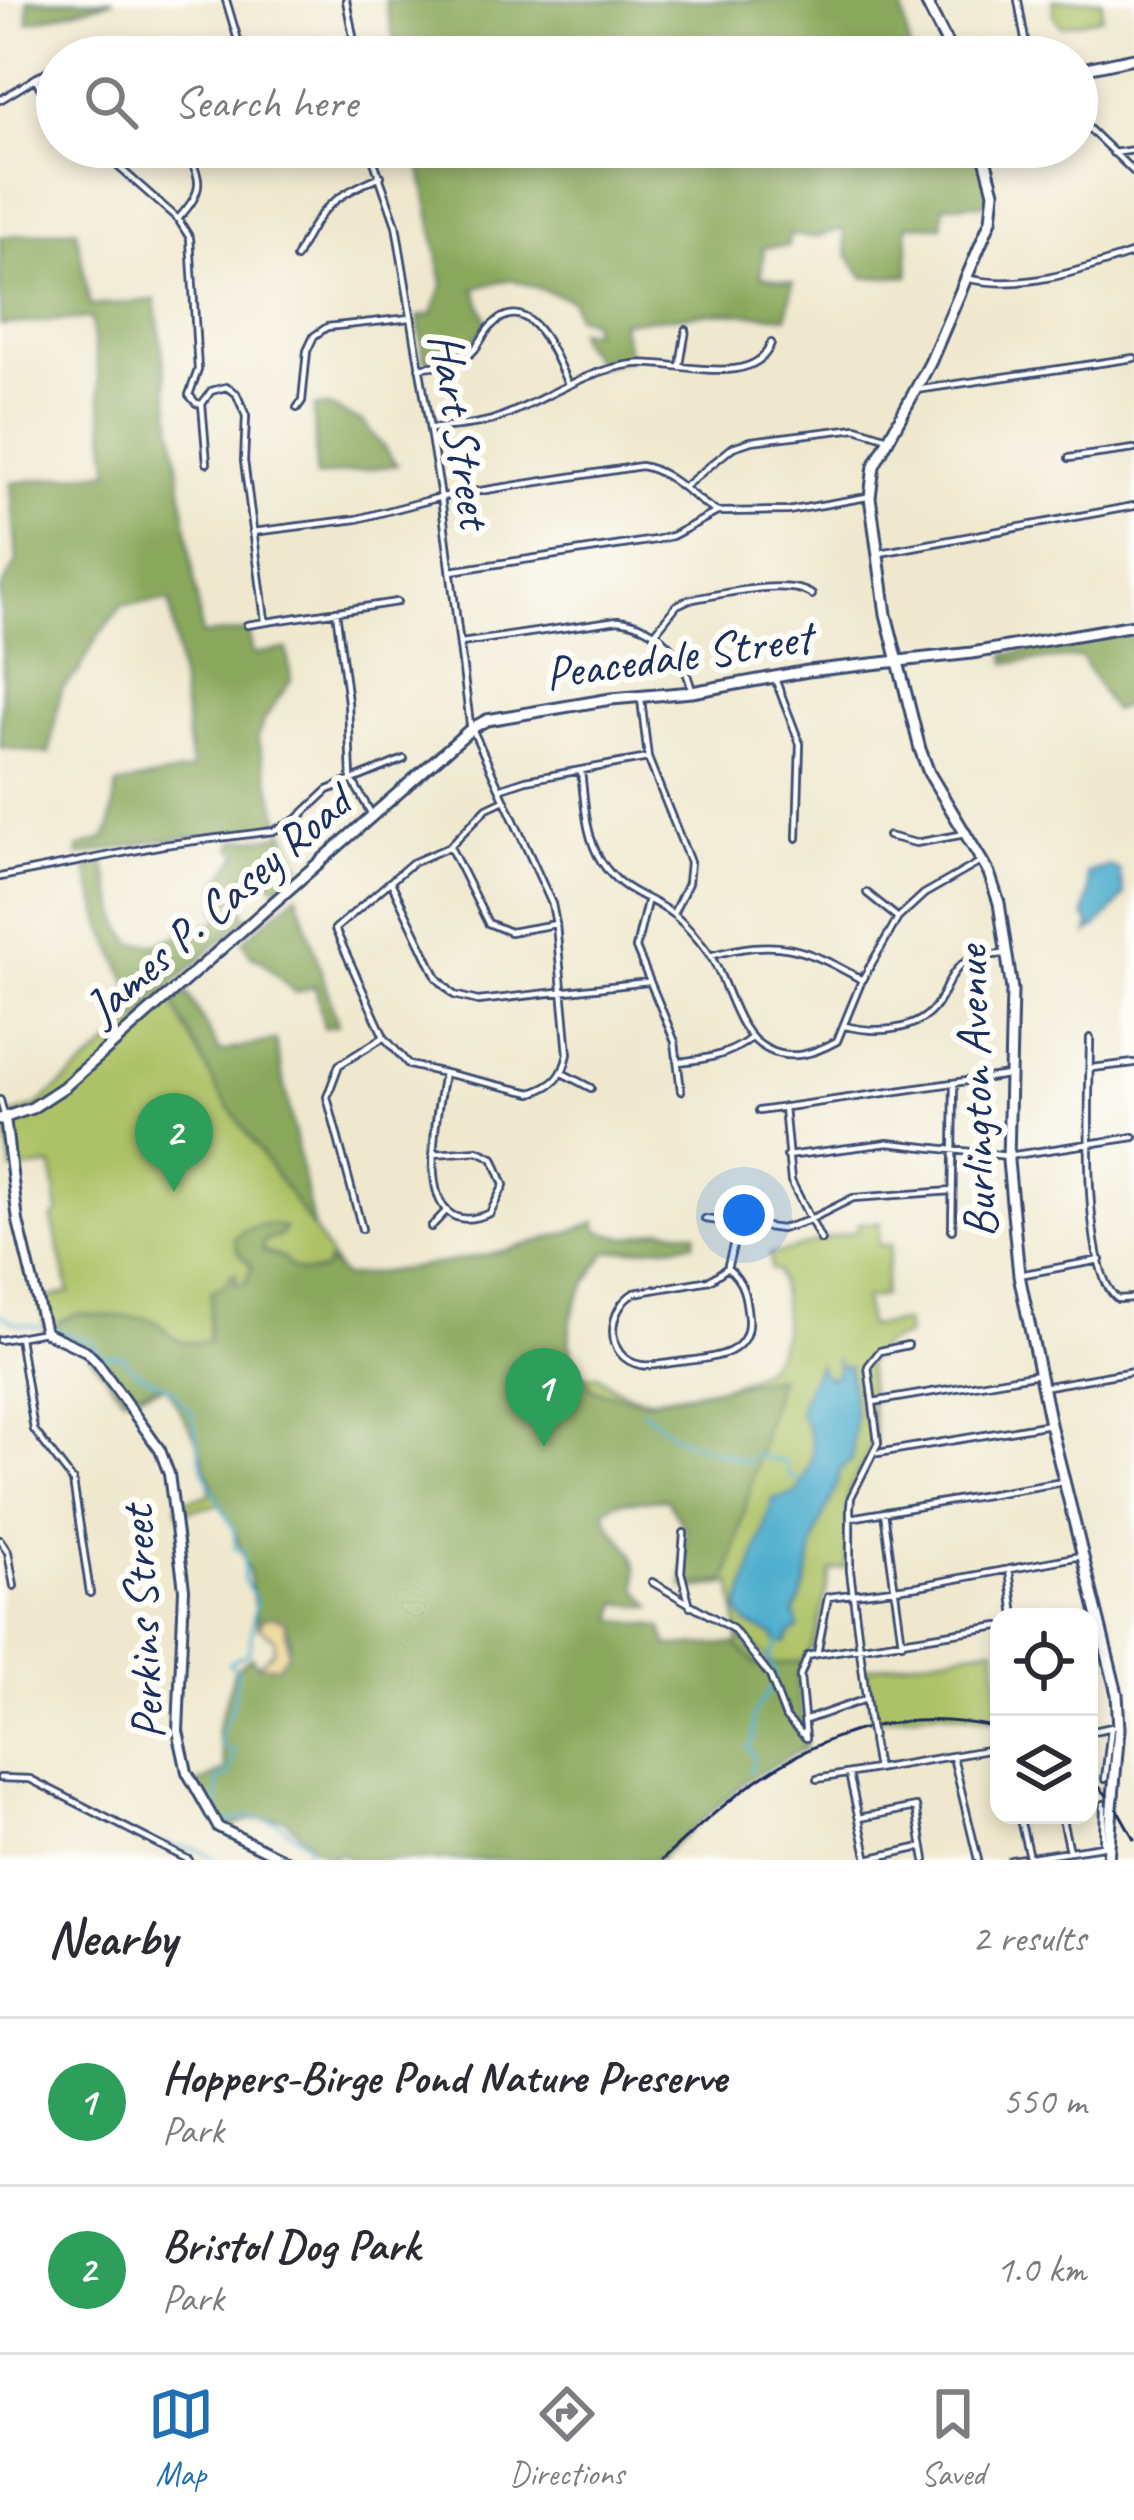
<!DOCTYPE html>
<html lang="en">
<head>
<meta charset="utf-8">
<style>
	:root { --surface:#fff; --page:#f7f7f7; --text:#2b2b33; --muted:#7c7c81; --line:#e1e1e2; --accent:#1f6fb2 }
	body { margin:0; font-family:Caveat,sans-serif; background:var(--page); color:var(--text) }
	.controls { position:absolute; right:36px; bottom:36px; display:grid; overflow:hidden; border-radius:24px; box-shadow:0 6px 18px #0003 }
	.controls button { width:108px; height:108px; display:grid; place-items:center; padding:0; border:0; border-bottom:3px solid var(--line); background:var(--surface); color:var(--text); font:60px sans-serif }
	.you { position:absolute; left:744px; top:1215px; width:42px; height:42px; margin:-30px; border:9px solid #fff; border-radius:50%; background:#1a73e8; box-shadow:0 0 0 18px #1a73e833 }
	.badge { display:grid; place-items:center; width:78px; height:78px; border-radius:50%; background:var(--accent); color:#fff; font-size:39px; font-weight:700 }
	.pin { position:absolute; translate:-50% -99px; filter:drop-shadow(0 3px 6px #0008) }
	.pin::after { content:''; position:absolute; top:63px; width:42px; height:36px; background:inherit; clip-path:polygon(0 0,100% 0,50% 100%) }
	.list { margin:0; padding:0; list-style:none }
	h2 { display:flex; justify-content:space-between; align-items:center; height:156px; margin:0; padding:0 48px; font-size:51px }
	h2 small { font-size:39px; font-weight:400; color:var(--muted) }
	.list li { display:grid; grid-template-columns:78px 1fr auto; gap:36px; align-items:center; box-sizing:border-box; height:168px; padding:0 48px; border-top:3px solid var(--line) }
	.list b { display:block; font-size:45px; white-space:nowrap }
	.list p { margin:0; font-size:39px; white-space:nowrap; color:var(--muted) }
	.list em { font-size:39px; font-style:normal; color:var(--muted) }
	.icon { flex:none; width:66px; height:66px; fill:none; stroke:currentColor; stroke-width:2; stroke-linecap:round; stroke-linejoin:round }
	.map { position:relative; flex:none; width:1134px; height:1860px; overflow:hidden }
	.search { position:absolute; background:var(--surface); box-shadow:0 6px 18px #0003; left:36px; right:36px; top:36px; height:132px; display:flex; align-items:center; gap:30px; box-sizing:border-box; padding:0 42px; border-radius:66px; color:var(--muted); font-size:45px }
	.sheet { height:492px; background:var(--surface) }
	nav { display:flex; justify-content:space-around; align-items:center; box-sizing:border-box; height:168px; border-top:3px solid var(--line); background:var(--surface); font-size:33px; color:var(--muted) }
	nav a { display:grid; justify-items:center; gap:6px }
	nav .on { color:var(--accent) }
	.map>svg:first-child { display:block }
	.green { fill:#adc266; stroke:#647862; stroke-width:3 }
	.forest { fill:#8aa85b; stroke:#526c5c; stroke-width:3 }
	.sand { fill:#eeda9e; stroke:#84847e; stroke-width:3 }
	.water { fill:#4eaecd; stroke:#346e96; stroke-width:3 }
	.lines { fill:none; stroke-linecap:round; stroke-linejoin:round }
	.stream { stroke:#4eaecd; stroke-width:3 }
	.minor-casing { stroke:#3b4b6f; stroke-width:10 }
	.tertiary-casing { stroke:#3b4b6f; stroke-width:14 }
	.secondary-casing { stroke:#3b4b6f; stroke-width:15 }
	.minor { stroke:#fff; stroke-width:4.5 }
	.tertiary { stroke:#fff; stroke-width:8 }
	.secondary { stroke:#fff; stroke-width:9 }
	.rail { stroke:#1b2f5e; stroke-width:3 }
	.minor-bridge-casing { stroke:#3b4b6f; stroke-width:10; stroke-linecap:butt }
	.secondary-bridge-casing { stroke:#3b4b6f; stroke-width:15; stroke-linecap:butt }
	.minor-bridge { stroke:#fff; stroke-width:4.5 }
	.secondary-bridge { stroke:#fff; stroke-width:9 }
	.labels { text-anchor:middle; stroke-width:12; stroke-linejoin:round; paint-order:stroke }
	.street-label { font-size:48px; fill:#1b2f5e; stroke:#fdfcf7 }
</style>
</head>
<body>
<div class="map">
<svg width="1134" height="1860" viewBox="0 0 1134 1860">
	<rect width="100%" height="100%" fill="#fdfcf7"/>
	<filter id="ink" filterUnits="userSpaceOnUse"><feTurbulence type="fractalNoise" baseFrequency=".00833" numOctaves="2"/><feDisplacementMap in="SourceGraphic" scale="24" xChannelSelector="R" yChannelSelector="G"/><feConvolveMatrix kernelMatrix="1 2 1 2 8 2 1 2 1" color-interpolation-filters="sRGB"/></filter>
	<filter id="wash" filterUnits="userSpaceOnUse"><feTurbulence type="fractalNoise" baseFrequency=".004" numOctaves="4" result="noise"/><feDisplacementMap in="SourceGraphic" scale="48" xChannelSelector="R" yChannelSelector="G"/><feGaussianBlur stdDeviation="2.7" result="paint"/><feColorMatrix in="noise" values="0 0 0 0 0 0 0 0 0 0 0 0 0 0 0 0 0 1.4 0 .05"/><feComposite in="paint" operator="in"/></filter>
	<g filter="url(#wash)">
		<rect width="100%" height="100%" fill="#efe8ce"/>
		<path class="green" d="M1053 0H1102V17L1061 26 1054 16Z
			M174 990 344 1281 571 1377 597 1375C638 1406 646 1399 695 1392 773 1381 797 1352 777 1270H771L770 1254C801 1251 827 1234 857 1232L858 1223H880L878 1245H891L883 1296 864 1299 868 1326 905 1322 907 1336 884 1344 867 1362 875 1439 848 1494 847 1567 831 1571C818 1614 823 1655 781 1680L762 1653 738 1631 732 1584 687 1590V1482L583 1497 549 1659 738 1647V1636L766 1666 806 1738 805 1750 751 1764 282 1654 226 1504 178 1512 177 1502 210 1495 208 1450 190 1381 123 1397 86 1351 45 1332 41 1300 69 1292 52 1219 58 1213 52 1166 12 1171 5 1118 38 1105Z
			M995 1647 999 1720 938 1711 874 1719 866 1668Z"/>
		<path class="forest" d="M28 0H114L28 23Z
			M385 0H897L902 4 911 57H398Z
			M417 147H728L730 156 760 161 785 158 784 147H979L990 183 988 204 944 205 942 226 907 225 909 276 864 278 848 256 843 229 815 237 789 235 788 246 764 247 761 276 793 283 787 317 723 312 621 322 630 358 599 366 579 340 577 331H593L590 320 575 316 572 300 511 279 475 288 487 322C470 350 455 354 424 360L418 317 432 314 443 284Z
			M76 229 90 306 155 300 202 635 248 631 253 654 287 649 291 680 264 720 257 738 280 821 269 828 156 841 78 856V848L104 839 110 828 117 785 192 770 170 601 123 605 96 639 79 672 61 689 49 754 0 747 3 667 0 591 17 562 11 483 110 471 91 318 0 325V237Z
			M329 406 364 423 397 465 316 477 314 407Z
			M1134 632V702L1113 711 1081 657 1006 663 1005 655Z
			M284 831 300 867 276 888 263 875 238 889 246 918 128 1024 130 988 103 926 85 865 104 861 122 928 134 944H158L219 920 217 885 239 853 232 847 235 840 274 837Z
			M297 894 338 1025 324 1028 315 986 295 993 260 959 251 956 243 941Z
			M187 992 220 1052 275 1040 314 1230 218 1091 173 1003Z
			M596 1222 599 1231 629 1238 662 1229 696 1233 694 1243 607 1252C586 1280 560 1319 573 1357 577 1368 587 1380 593 1390L649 1401 778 1377 727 1581 683 1587 686 1531 667 1499 616 1502 605 1510C613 1547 639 1534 637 1588L652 1607 617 1603 615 1620 662 1627 668 1646 736 1644 758 1666 803 1661 797 1676 806 1747 747 1780 657 1860H348L349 1857 337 1853 333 1858 317 1850 284 1818 249 1820 228 1829 220 1825 195 1785 226 1770 217 1731 235 1669 251 1657 258 1665 272 1666 287 1656 290 1640 285 1621 262 1619 258 1626 248 1571 234 1530 219 1502 195 1437 165 1384 127 1395 90 1348 57 1332V1323L77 1314 146 1318C177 1329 159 1345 208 1342L211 1292 226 1284 232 1274H237L234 1284 245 1283 252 1267 238 1252 234 1239C245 1225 269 1222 285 1228L280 1236 263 1242 262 1250 284 1259C295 1276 306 1273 324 1270L328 1262 344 1277C434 1266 511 1255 596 1222Z"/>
		<path class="sand" d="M272 1616 285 1621 288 1653 278 1666 258 1665 274 1650 275 1639 258 1626 262 1619Z"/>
		<path class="water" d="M1110 866 1119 870 1124 895C1113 912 1102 923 1088 933L1090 924 1084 916 1089 892 1087 873Z
			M837 1361 841 1367 849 1366 855 1417 852 1460 839 1470C838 1493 827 1505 819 1526 808 1555 812 1584 794 1612L799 1628 790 1633 785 1643 775 1641 774 1635 747 1624 738 1611 773 1499 797 1493C813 1458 821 1448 799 1413 803 1393 812 1381 819 1363L820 1371 830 1379 837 1373Z"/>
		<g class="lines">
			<path class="stream" d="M0 1314 16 1323 39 1327
				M50 1327 92 1342 102 1356H124C134 1378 156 1377 171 1390 180 1398 181 1406 192 1412L202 1467 234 1531 235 1549 244 1550V1581L256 1599 249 1653 228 1663 238 1672C236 1682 235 1697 233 1705 227 1721 219 1727 221 1746L235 1752 227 1777 218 1778 217 1817 223 1822 252 1817 277 1822 309 1845 303 1860
				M642 1410 678 1438 747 1462 754 1455 785 1462 788 1475 801 1482
				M776 1678 769 1657 781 1639
				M750 1771 754 1757 748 1747 753 1740V1716L771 1687
				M163 1844 198 1850 217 1860"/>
		</g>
	</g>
	<g filter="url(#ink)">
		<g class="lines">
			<defs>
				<path id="minor" d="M226 0 243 57
					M346 0 357 57
					M1018 0 1028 57
					M70 57 88 45 127 42
					M36 79 48 104 57 113
					M0 100 57 65
					M1077 117 1134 172
					M96 147 178 219 190 238 198 370 189 395 196 403 202 404 211 391 226 387 236 393 246 416 244 461 265 620
					M369 147 396 225 441 497 470 724 552 904 556 924 568 1054C563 1077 555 1085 532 1093L409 1065 384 1037 335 929 412 863 449 847 487 808 504 800
					M1113 153 1134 150
					M178 219C205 189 203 180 183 147
					M296 258C318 209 332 197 381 176
					M966 278C1020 292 1083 270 1134 253
					M680 365 686 330
					M419 368C434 365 453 365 466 357 478 350 481 337 490 327 529 286 555 356 567 382
					M916 390 1134 358
					M202 404 207 463
					M297 408 302 401 307 351 314 336 327 327 410 318
					M431 429C452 426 475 426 495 419 542 403 583 370 634 364 671 359 755 391 771 343
					M1069 458 1134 449
					M684 487 733 447 751 441 856 428 888 438
					M253 532 357 519 441 497 641 466C671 471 690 497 717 512
					M880 553 1134 506
					M451 571 655 540 672 536 717 512 788 511 867 497
					M336 611 348 702 351 778 372 815
					M247 625 397 602
					M654 634 677 605 688 600C718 595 789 577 812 595
					M461 643 618 620C657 624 685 656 692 692
					M774 676 800 744 797 838
					M641 699 648 758 690 862 688 883 673 914
					M581 772C585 802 585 836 601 861 621 893 648 895 674 915 686 925 702 943 711 957 729 985 735 1033 767 1049 791 1062 815 1053 837 1041L862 980 898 918 924 894 982 861
					M502 788 526 780 648 758
					M888 836 916 843 965 834
					M450 847 488 923 510 932 556 924
					M0 877 163 845 273 831 296 820 328 790 404 759
					M391 882 437 978 454 995 478 1001 648 982
					M867 893 898 918
					M647 902 636 948 675 1042 681 1091
					M710 956C777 937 804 947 862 980
					M845 1026C874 1033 915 1033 935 1007 945 994 948 976 961 965 974 955 992 955 1007 954
					M1090 1038C1090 1088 1079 1271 1118 1299L1134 1298
					M678 1062C706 1059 729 1056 751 1038
					M1092 1068 1134 1063
					M564 1074 591 1088
					M0 1100 5 1118
					M784 1107 791 1181 821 1240
					M759 1111 1008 1075
					M433 1154 478 1151 493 1158 504 1185 490 1213C408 1248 437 1111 444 1073
					M787 1156 888 1143 1008 1156 1134 1137
					M705 1219 781 1229 807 1221 853 1198 952 1191
					M431 1227 446 1211
					M362 1229 327 1097 339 1065 384 1037
					M952 1230 954 1083
					M728 1265 735 1238 736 1200
					M727 1268C744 1281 746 1297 748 1318 751 1358 707 1358 678 1362 667 1363 652 1367 641 1365 603 1358 607 1309 634 1293L710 1280Z
					M1019 1275 1100 1260
					M19 1337 34 1430 73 1481 90 1593
					M0 1340 45 1332
					M1042 1387 1134 1371
					M873 1402 1039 1374
					M878 1453 1050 1424
					M884 1512 902 1643
					M850 1518 1063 1482
					M684 1533 681 1572 690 1606
					M0 1540 8 1552 14 1586
					M1009 1569 1015 1617
					M652 1582 733 1629 770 1676 786 1718 806 1738
					M1089 1643 1103 1641
					M817 1654 828 1597 918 1586 1081 1556
					M817 1654 999 1626
					M806 1720 866 1699
					M869 1721 850 1571V1508L851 1497 878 1443 868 1366 880 1351 908 1345
					M1089 1732 1112 1727
					M806 1738 800 1676 808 1656 817 1654
					M872 1740 877 1769
					M953 1757 978 1860
					M849 1774 868 1860
					M0 1778 30 1779 189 1860
					M817 1779 999 1748
					M1105 1779 1111 1728
					M1019 1815 1029 1857
					M1061 1815 1069 1851
					M859 1818 916 1807 925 1860
					M1103 1845 1104 1804
					M868 1859 921 1847
					M1011 1860 1109 1845"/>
				<path id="tertiary" d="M5 1118 18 1221 45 1332 86 1351 97 1362 160 1450 169 1474 184 1589 178 1731 187 1772 218 1827 285 1860"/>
				<path id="secondary" d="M925 0 954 57
					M1077 70 1134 58
					M982 147 994 192 991 220 930 363 874 466 870 497 886 614 920 749 929 773 989 873 999 903 1012 990 1008 1161 1019 1275 1050 1424 1117 1694 1119 1729 1113 1797
					M0 1119 32 1108 64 1087 472 728 487 720 611 699 692 692 808 671 972 653 1134 625
					M1108 1860 1112 1807"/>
			</defs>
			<use href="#minor" class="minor-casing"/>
			<use href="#tertiary" class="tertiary-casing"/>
			<use href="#secondary" class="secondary-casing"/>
			<use href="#minor" class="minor"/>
			<use href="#tertiary" class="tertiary"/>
			<use href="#secondary" class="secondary"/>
			<path class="rail" d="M1089 1776 1114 1803 1134 1839
				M662 1860C763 1766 852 1697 999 1728"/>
			<defs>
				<path id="minor-bridge" d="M869 1721 872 1738"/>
				<path id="secondary-bridge" d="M1112 1807 1113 1797"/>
			</defs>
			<use href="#minor-bridge" class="minor-bridge-casing"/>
			<use href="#secondary-bridge" class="secondary-bridge-casing"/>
			<use href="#minor-bridge" class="minor-bridge"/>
			<use href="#secondary-bridge" class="secondary-bridge"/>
		</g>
	</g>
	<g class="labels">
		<g class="street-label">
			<text transform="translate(462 430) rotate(81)" y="17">Hart Street</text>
			<text transform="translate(678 654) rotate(-8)" y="17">Peacedale Street</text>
			<text transform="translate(217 904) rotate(-41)" y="17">James P. Casey Road</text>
			<text transform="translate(974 1092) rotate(-92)" y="17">Burlington Avenue</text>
			<text transform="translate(141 1623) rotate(-93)" y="17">Perkins Street</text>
		</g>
	</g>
</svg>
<div class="controls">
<button><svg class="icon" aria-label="locate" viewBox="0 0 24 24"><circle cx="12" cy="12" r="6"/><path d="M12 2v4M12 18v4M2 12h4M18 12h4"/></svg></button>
<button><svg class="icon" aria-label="layers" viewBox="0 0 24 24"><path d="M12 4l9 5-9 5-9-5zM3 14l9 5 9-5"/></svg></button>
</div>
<div class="you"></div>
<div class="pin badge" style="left:544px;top:1447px;background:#2e9e5b">1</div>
<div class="pin badge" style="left:174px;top:1192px;background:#2e9e5b">2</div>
<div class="search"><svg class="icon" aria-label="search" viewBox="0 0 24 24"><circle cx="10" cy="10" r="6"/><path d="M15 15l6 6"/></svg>Search here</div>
</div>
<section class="sheet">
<h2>Nearby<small>2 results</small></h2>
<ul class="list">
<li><span class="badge" style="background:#2e9e5b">1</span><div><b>Hoppers-Birge Pond Nature Preserve</b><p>Park</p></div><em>550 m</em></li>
<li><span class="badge" style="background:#2e9e5b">2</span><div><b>Bristol Dog Park</b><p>Park</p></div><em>1.0 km</em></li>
</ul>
</section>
<nav>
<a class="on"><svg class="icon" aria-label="map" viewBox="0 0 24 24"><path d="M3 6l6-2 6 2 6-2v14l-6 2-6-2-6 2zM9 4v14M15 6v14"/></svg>Map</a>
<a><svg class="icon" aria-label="directions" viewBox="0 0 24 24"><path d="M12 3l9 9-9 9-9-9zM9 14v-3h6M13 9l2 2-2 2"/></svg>Directions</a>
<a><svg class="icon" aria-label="saved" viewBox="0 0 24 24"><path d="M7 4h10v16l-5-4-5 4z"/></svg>Saved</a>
</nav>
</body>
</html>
